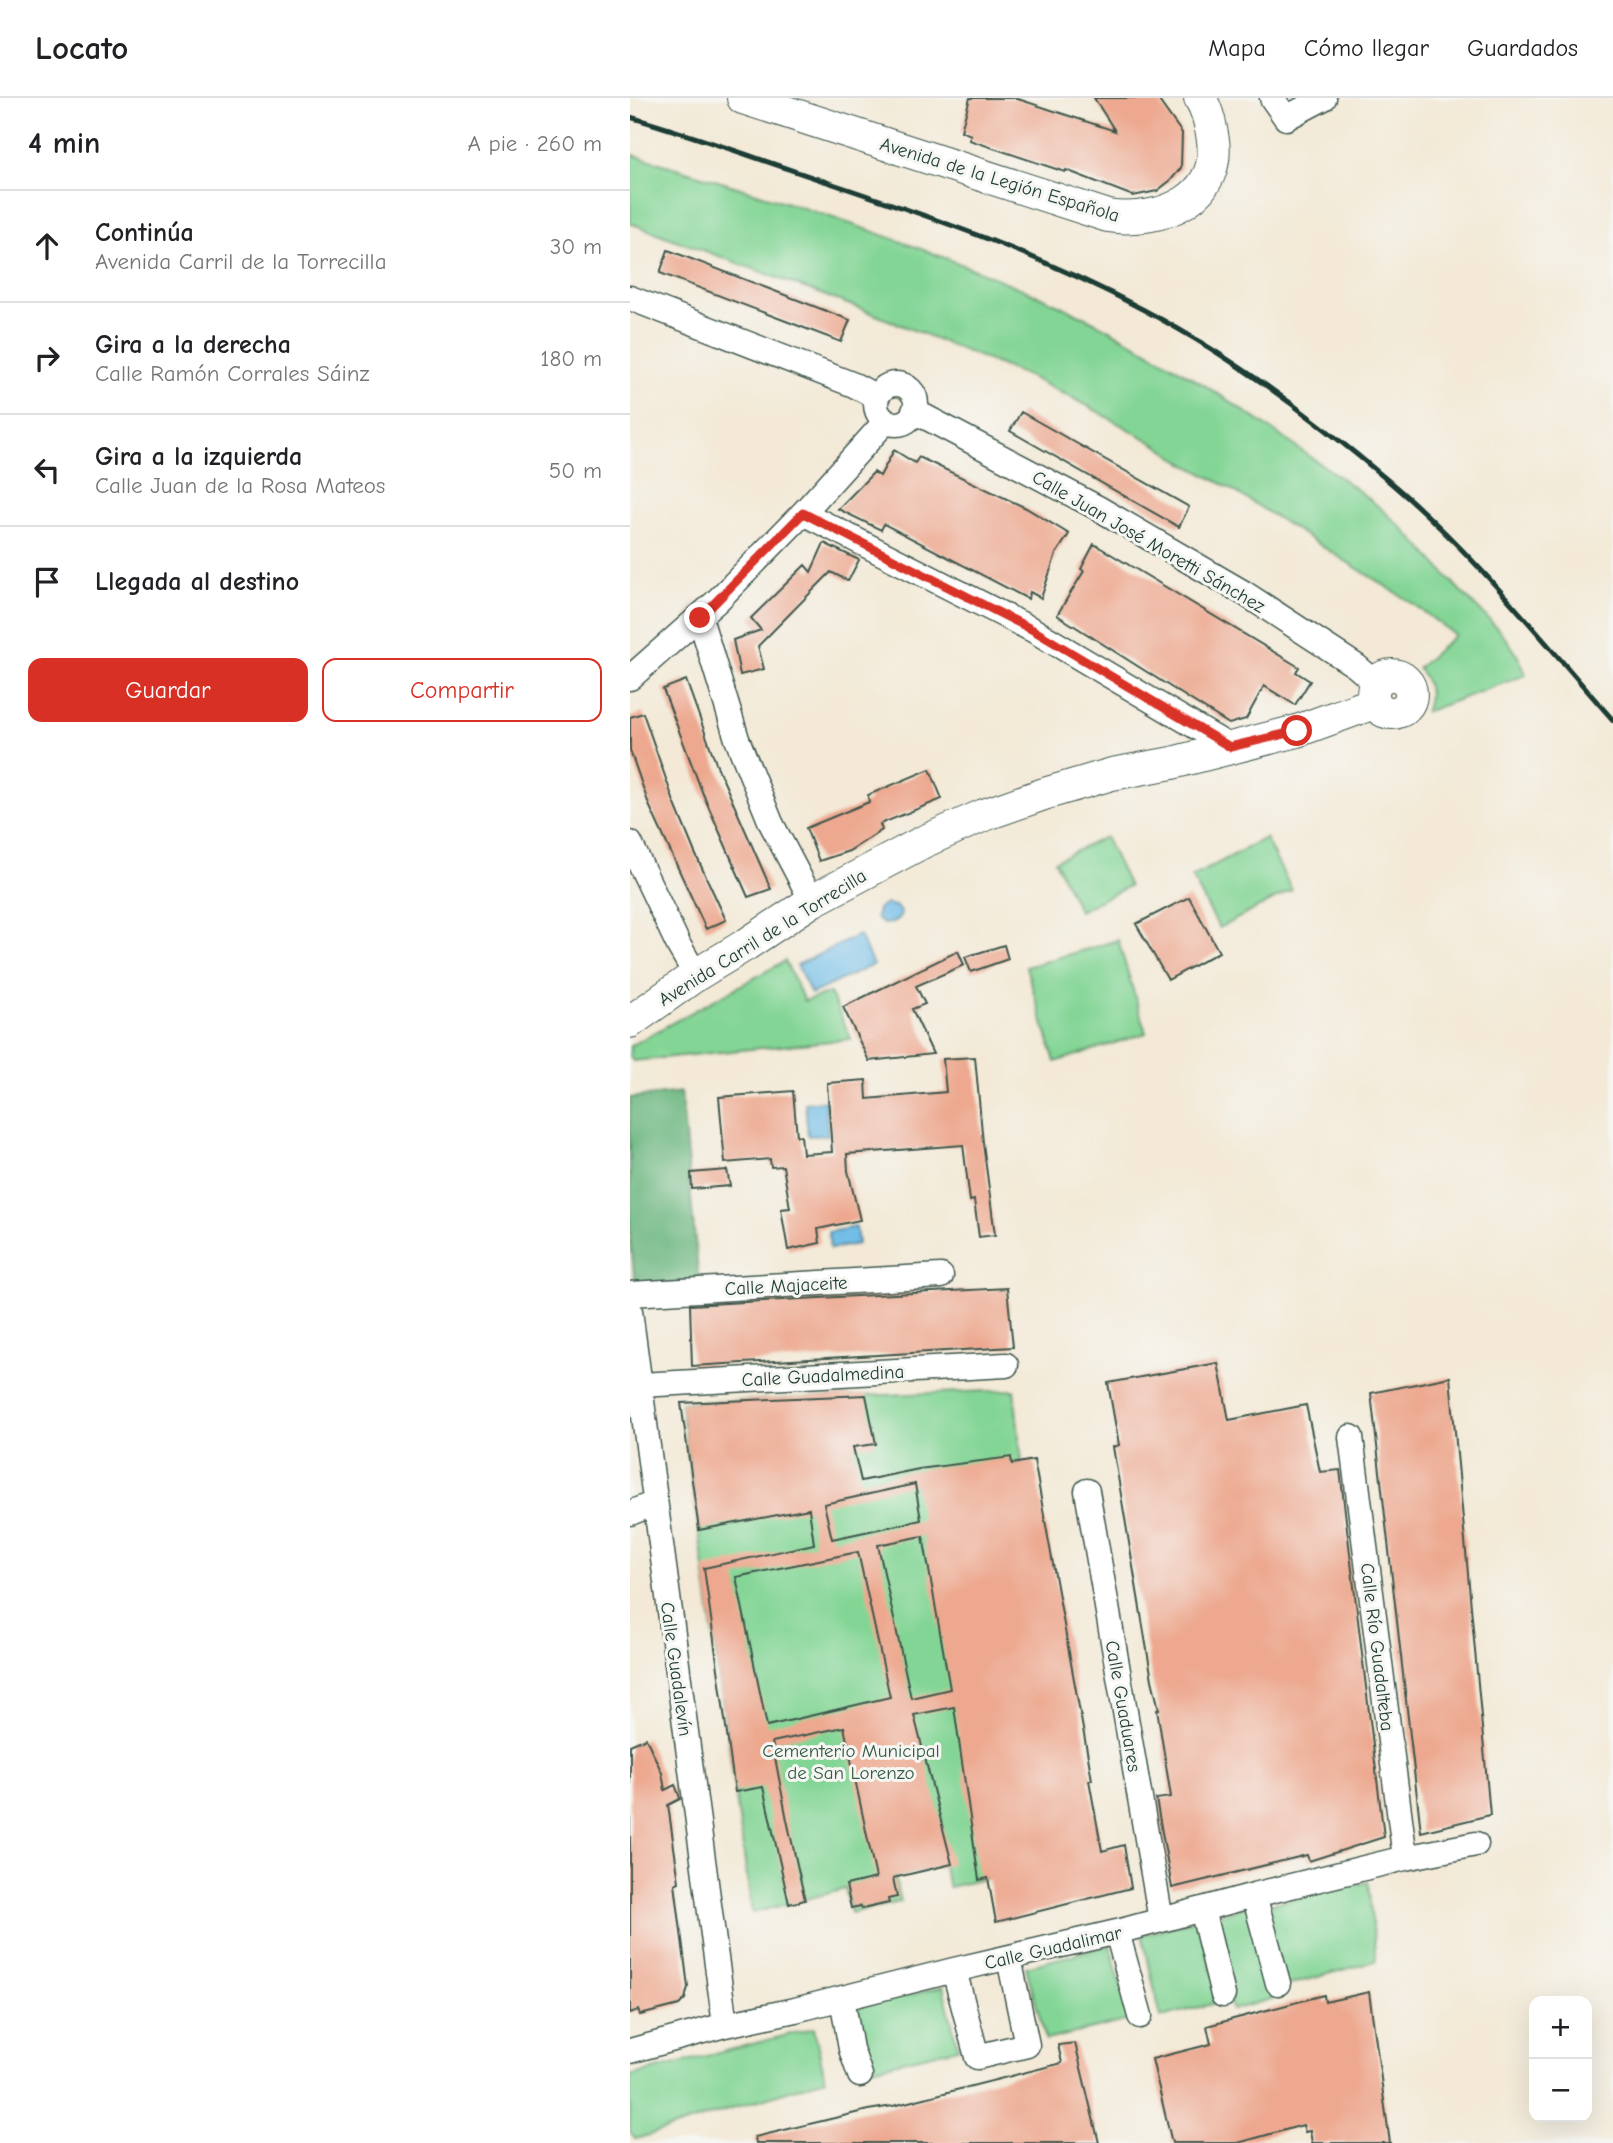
<!DOCTYPE html>
<html lang="es">
<head>
<meta charset="utf-8">
<style>
	:root { --surface:#fff; --page:#f2f2f2; --text:#202124; --muted:#757577; --line:#e0e0e0; --accent:#d93025 }
	body { margin:0; font-family:"Comic Neue",sans-serif; background:var(--page); color:var(--text) }
	.controls { position:absolute; right:21px; bottom:21px; display:grid; overflow:hidden; border-radius:14px; box-shadow:0 7px 28px #0002 }
	.controls button { width:63px; height:63px; display:grid; place-items:center; padding:0; border:0; border-bottom:2px solid var(--line); background:var(--surface); color:var(--text); font:35px sans-serif }
	.stop { position:absolute; width:21px; height:21px; margin:-16px; border:5px solid #d93025; border-radius:50%; background:#fff }
	.stop.end { background:#d93025; border-color:#fff; box-shadow:0 2px 7px #0008 }
	.list { margin:0; padding:0; list-style:none }
	h2 { display:flex; justify-content:space-between; align-items:center; height:91px; margin:0; padding:0 28px; font-size:30px }
	h2 small { font-size:23px; font-weight:400; color:var(--muted) }
	.list li { display:grid; grid-template-columns:46px 1fr auto; gap:21px; align-items:center; box-sizing:border-box; height:112px; padding:0 28px; border-top:2px solid var(--line) }
	.list b { display:block; font-size:26px; white-space:nowrap }
	.list p { margin:0; font-size:23px; white-space:nowrap; color:var(--muted) }
	.list em { font-size:23px; font-style:normal; color:var(--muted) }
	.actions { display:flex; gap:14px; padding:21px 28px }
	.actions a { flex:1; padding:16px 0; border:2px solid var(--accent); border-radius:14px; text-align:center; font-size:24px; color:var(--accent) }
	.actions .main { background:var(--accent); color:#fff }
	.icon { flex:none; width:38px; height:38px; fill:none; stroke:currentColor; stroke-width:2; stroke-linecap:round; stroke-linejoin:round }
	.map { position:relative; flex:none; width:983px; height:2045px; overflow:hidden }
	header { display:flex; align-items:center; gap:42px; box-sizing:border-box; height:98px; padding:0 35px; background:var(--surface); border-bottom:2px solid var(--line) }
	header strong { font-size:33px }
	nav { display:flex; gap:38px; margin-inline-start:auto; font-size:24px }
	main { display:flex }
	aside { flex:1; background:var(--surface) }
	.map>svg:first-child { display:block }
	.green { fill:#83d595; stroke:#518964; stroke-width:2 }
	.forest { fill:#6ab67e; stroke:#447a59; stroke-width:2 }
	.water { fill:#6dbbe7; stroke:#467c8e; stroke-width:2 }
	.building { fill:#eda88f; fill-rule:evenodd }
	.lines { fill:none; stroke-linecap:round; stroke-linejoin:round }
	.minor-casing { stroke:#3f574c; stroke-width:27 }
	.major-casing { stroke:#3f574c; stroke-width:34 }
	.minor { stroke:#fff; stroke-width:24 }
	.major { stroke:#fff; stroke-width:32 }
	.rail { stroke:#1f3d34; stroke-width:5 }
	.route { stroke:#d93025; stroke-width:9 }
	.labels { text-anchor:middle; stroke-width:6; stroke-linejoin:round; paint-order:stroke }
	.street-label { font-size:19px; fill:#1f3d34; stroke:#f6f6f2 }
	.park-label { font-size:19px; fill:#335b47; stroke:#f6f6f2 }
</style>
</head>
<body>
<header>
<strong>Locato</strong>
<nav><a>Mapa</a><a>Cómo llegar</a><a>Guardados</a></nav>
</header>
<main>
<aside>
<h2>4 min<small>A pie · 260 m</small></h2>
<ul class="list">
<li><svg class="icon" aria-label="ahead" viewBox="0 0 24 24"><path d="M12 20V5M6 11l6-6 6 6"/></svg><div><b>Continúa</b><p>Avenida Carril de la Torrecilla</p></div><em>30 m</em></li>
<li><svg class="icon" aria-label="right" viewBox="0 0 24 24"><path d="M7 20v-9h11M14 6l5 5-5 5"/></svg><div><b>Gira a la derecha</b><p>Calle Ramón Corrales Sáinz</p></div><em>180 m</em></li>
<li><svg class="icon" aria-label="left" viewBox="0 0 24 24"><path d="M17 20v-9H6M10 6l-5 5 5 5"/></svg><div><b>Gira a la izquierda</b><p>Calle Juan de la Rosa Mateos</p></div><em>50 m</em></li>
<li><svg class="icon" aria-label="arrive" viewBox="0 0 24 24"><path d="M6 21V4h12l-3 4 3 4H6"/></svg><div><b>Llegada al destino</b></div></li>
</ul>
<div class="actions"><a class="main">Guardar</a><a>Compartir</a></div>
</aside>
<div class="map">
<svg width="983" height="2045" viewBox="0 0 983 2045">
	<rect width="100%" height="100%" fill="#f6f6f2"/>
	<filter id="ink" filterUnits="userSpaceOnUse"><feTurbulence type="fractalNoise" baseFrequency=".0143" numOctaves="2"/><feDisplacementMap in="SourceGraphic" scale="14" xChannelSelector="R" yChannelSelector="G"/><feConvolveMatrix kernelMatrix="1 2 1 2 8 2 1 2 1" color-interpolation-filters="sRGB"/></filter>
	<filter id="wash" filterUnits="userSpaceOnUse"><feTurbulence type="fractalNoise" baseFrequency=".00686" numOctaves="4" result="noise"/><feDisplacementMap in="SourceGraphic" scale="28" xChannelSelector="R" yChannelSelector="G"/><feGaussianBlur stdDeviation="1.57" result="paint"/><feColorMatrix in="noise" values="0 0 0 0 0 0 0 0 0 0 0 0 0 0 0 0 0 1.4 0 .05"/><feComposite in="paint" operator="in"/></filter>
	<g filter="url(#wash)">
		<rect width="100%" height="100%" fill="#f3e9d6"/>
		<path class="green" d="M0 56C112 90 224 124 333 167 371 182 409 197 446 215 520 251 588 294 655 341 683 361 711 379 738 400 770 425 798 456 824 486 850 515 884 539 896 577L795 614C802 597 799 584 788 570L825 537 779 503 598 389 553 365 530 349 454 306 400 279 231 211 0 125Z
			M475 739 499 788 449 813 425 763Z
			M635 740 662 792 589 830 562 779Z
			M488 842 516 935 425 964 396 869Z
			M155 863 174 903 200 895 221 941 3 963 0 958V948Z
			M384 1292 392 1364 382 1366 358 1780 319 1789 313 1768 265 1779 270 1804 221 1815 215 1791 122 1815 51 1305Z
			M738 1784 746 1863 655 1888 632 1808Z
			M622 1807 645 1900 602 1912 579 1819Z
			M569 1821 590 1904 531 1919 512 1837Z
			M480 1847 500 1922 416 1942 396 1869Z
			M313 1889 328 1950 242 1970 228 1909Z
			M184 1930 195 1981 6 2041 0 2034V1978Z"/>
		<path class="forest" d="M51 994 69 1184 5 1188 0 1135V1000Z"/>
		<path class="water" d="M256 806 265 808 271 814 270 819 262 825 253 826 246 820 248 811Z
			M229 837 243 867 181 896 167 867Z
			M195 1003 198 1037 178 1038 175 1005Z
			M226 1129 228 1146 200 1151 198 1134Z"/>
		<g id="blocks">
			<path class="building" d="M340 0H385L485 33 464 0H527L552 35 551 70 541 82 527 93 503 98 436 72 435 74 339 42 341 37 331 33Z
				M38 152 220 222 211 244 30 175Z
				M391 314 559 409 549 429 380 333Z
				M264 352 285 365 289 359 396 410 439 436 426 456 411 500 400 494 398 501 254 426 251 432 208 411 244 374 250 378Z
				M194 445 229 462 218 483 201 474 128 548 134 571 110 577 103 542 131 532 121 520 175 467 181 474Z
				M464 446 669 569 666 574 680 583 665 607 634 588 616 621 599 626 427 517 454 473 451 471Z
				M56 582 87 668 141 791 118 799 73 696 33 591Z
				M13 615 44 704 65 755 96 822 76 831 19 707 0 652V619Z
				M300 671 312 701 250 726 252 732 219 753 189 763 176 730 239 704 238 697Z
				M559 799 589 854 538 882 506 826Z
				M374 847 378 861 341 874 335 859Z
				M328 853 334 867 286 888 295 906 282 911 303 956 239 963 213 909Z
				M345 959 353 1045 365 1137 349 1139 344 1102 340 1103 333 1047 217 1056 218 1073 230 1122 188 1131 190 1145 158 1152 151 1111 160 1110 153 1068 141 1069 140 1061 95 1065 89 999 163 993 167 1038H171L173 1056 202 1054 197 985 236 982 237 1001 316 994 313 961Z
				M97 1072 100 1088 62 1091 61 1075Z
				M377 1190 383 1249 62 1268 60 1207Z
				M588 1265 599 1322 676 1307 690 1374 710 1372 754 1739 679 1763 677 1757 542 1790 526 1701 541 1699 527 1611H529L522 1582 483 1349 489 1347 478 1285Z
				M820 1279 860 1717 791 1734 741 1295Z
				M236 1297 246 1346 223 1349 231 1383 289 1371 381 1359 382 1366 404 1362 457 1653 462 1682H459L472 1753 494 1747 501 1790 366 1824 358 1780 349 1782 324 1609 284 1617 322 1766 263 1780 267 1799 258 1801 259 1805 232 1811 231 1808 221 1810 216 1787 246 1780 214 1629 142 1644 157 1722 175 1802 159 1806 133 1689 105 1694 74 1470 184 1446 179 1411 69 1432 51 1305ZM285 1386 291 1422 202 1441 194 1406ZM293 1438 320 1591 281 1600 248 1447ZM228 1454 260 1599 137 1628 106 1479Z
				M16 1640 32 1675 35 1692 45 1687 49 1697 50 1701 38 1707 49 1784 45 1786 58 1889 55 1901 49 1907 10 1917 8 1912 0 1915V1647Z
				M739 1894 760 2045H682L680 2033 675 2034 673 2027 608 2045H542L522 1961 581 1946 577 1928 694 1897 695 1904Z
				M445 1945 469 2045H126L125 2039 238 2012 263 2008 432 1965 428 1947Z"/>
		</g>
	</g>
	<g filter="url(#ink)">
		<use href="#blocks" fill-opacity="0" stroke="#3f574c" stroke-width="2"/>
		<g class="lines">
			<defs>
				<path id="minor" d="M642 0 656 20 694 0
					M0 200 224 287 247 299
					M246 306a20 20 0 1 1 40 0a20 20 0 1 1-40 0Z
					M284 313 468 410 614 495 726 568 746 585
					M173 415 403 532 600 649
					M70 520 107 641 141 725 182 803
					M0 580 87 503 173 415 256 323
					M0 745 49 848 66 877
					M0 1196 311 1178
					M0 1213 95 1927
					M10 1287 376 1267
					M721 1339 775 1760
					M457 1393 531 1822
					M0 1415 25 1405
					M624 1797 648 1885
					M572 1811 593 1897
					M487 1834 510 1918
					M324 1872 347 1959 397 1947 379 1860
					M212 1900 221 1951 230 1977
					M0 1953 95 1927 165 1912 324 1872 487 1834 624 1797 775 1760 846 1746"/>
				<path id="major" d="M113 0 478 118C531 126 595 100 582 36 580 24 577 11 570 0
					M743 596a19 19 0 1 1 38 0a19 19 0 1 1-38 0Z
					M0 924 66 877 117 846 182 803 293 744 354 717 414 696 482 676 542 665 667 633 744 605"/>
			</defs>
			<use href="#minor" class="minor-casing"/>
			<use href="#major" class="major-casing"/>
			<use href="#minor" class="minor"/>
			<use href="#major" class="major"/>
			<path class="rail" d="M0 19C66 38 131 62 197 84 305 120 413 158 514 212 603 259 685 320 761 385 844 455 912 542 983 622"/>
		</g>
	</g>
	<g class="lines" filter="url(#ink)">
		<path class="route" d="M70 520 173 415 403 532 600 649 667 633"/>
	</g>
	<g class="labels">
		<g class="street-label">
			<text transform="translate(370 81) rotate(17)" y="7">Avenida de la Legión Española</text>
			<text transform="translate(519 443) rotate(30)" y="7">Calle Juan José Moretti Sánchez</text>
			<text transform="translate(132 839) rotate(-32)" y="7">Avenida Carril de la Torrecilla</text>
			<text transform="translate(156 1187) rotate(-3)" y="7">Calle Majaceite</text>
			<text transform="translate(193 1277) rotate(-3)" y="7">Calle Guadalmedina</text>
			<text transform="translate(748 1549) rotate(83)" y="7">Calle Río Guadalteba</text>
			<text transform="translate(47 1571) rotate(82)" y="7">Calle Guadalevín</text>
			<text transform="translate(494 1608) rotate(80)" y="7">Calle Guaduares</text>
			<text transform="translate(423 1849) rotate(-13)" y="7">Calle Guadalimar</text>
		</g>
		<g class="park-label">
			<text x="221" y="1659">Cementerio Municipal<tspan x="221" dy="22">de San Lorenzo</tspan></text>
		</g>
	</g>
</svg>
<div class="controls">
<button>+</button>
<button>−</button>
</div>
<div class="stop" style="left:667px;top:633px"></div>
<div class="stop end" style="left:70px;top:520px"></div>
</div>
</main>
</body>
</html>
